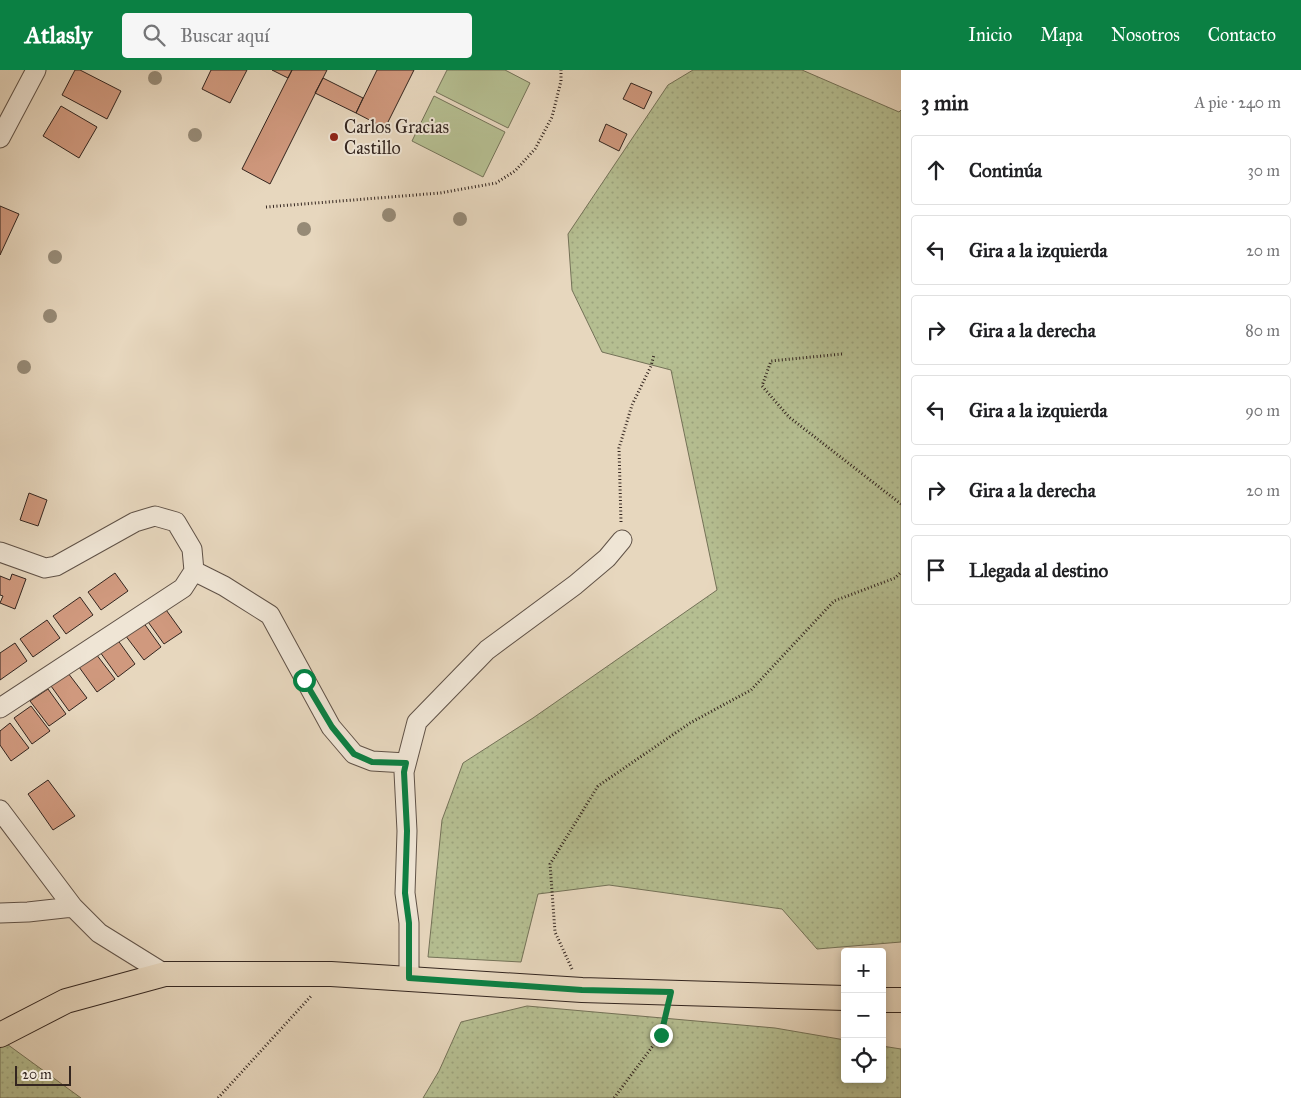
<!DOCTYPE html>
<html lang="es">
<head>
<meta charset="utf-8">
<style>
	:root { --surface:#fff; --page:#f6f6f6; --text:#202124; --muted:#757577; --line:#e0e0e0; --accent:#0b8043 }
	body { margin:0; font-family:"IM FELL Great Primer",serif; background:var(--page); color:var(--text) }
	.controls { position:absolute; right:15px; bottom:15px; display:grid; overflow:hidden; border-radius:5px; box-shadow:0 2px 8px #0003 }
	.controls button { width:45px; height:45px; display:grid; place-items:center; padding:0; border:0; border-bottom:1px solid var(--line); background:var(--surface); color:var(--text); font:25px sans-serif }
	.scale { position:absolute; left:15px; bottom:12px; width:56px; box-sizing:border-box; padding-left:5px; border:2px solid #33251f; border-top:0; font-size:14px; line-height:18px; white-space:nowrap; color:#33251f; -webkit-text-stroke:4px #efe5d5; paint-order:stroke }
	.stop { position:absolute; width:15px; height:15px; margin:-11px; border:4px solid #0b8043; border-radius:50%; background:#fff }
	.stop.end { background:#0b8043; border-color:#fff; box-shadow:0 1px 5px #0008 }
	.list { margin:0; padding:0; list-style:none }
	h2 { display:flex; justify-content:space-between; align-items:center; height:65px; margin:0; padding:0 20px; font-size:21px }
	h2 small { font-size:16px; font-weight:400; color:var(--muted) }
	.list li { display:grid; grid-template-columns:32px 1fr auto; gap:15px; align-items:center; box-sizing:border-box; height:70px; margin:0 10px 10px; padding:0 10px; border:1px solid var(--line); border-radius:5px }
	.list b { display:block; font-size:19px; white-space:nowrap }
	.list em { font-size:16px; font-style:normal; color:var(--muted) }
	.icon { flex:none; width:28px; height:28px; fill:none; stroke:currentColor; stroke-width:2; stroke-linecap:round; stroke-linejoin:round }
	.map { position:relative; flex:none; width:901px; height:1028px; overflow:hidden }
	header { display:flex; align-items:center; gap:30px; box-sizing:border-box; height:70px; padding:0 25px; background:var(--accent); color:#fff }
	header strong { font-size:24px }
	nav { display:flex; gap:28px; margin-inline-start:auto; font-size:18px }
	.search { width:350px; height:45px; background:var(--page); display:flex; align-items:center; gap:12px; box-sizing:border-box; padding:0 18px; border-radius:5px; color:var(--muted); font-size:19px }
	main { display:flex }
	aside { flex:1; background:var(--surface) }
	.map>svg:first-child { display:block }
	.green { fill:url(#green-dots); stroke:#747258 }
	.pitch { fill:#b5be91; stroke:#747258 }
	.building { fill:#d0997e; stroke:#33251f }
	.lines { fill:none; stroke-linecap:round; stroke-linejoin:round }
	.minor-casing { stroke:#605247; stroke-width:21 }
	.major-casing { stroke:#33251f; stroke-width:26 }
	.path { stroke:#33251f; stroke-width:3; stroke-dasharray:1 2.5; stroke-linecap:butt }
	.minor { stroke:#efe5d5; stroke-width:19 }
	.major { stroke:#e7d7be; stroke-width:24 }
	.tree { fill:#968a76 }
	.route { stroke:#0b8043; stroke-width:6 }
	.poi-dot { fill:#8f2418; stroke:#efe5d5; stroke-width:2 }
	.labels { text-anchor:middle; stroke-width:4; stroke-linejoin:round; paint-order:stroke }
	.poi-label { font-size:18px; fill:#33251f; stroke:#efe5d5; text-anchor:start }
</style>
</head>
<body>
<header>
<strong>Atlasly</strong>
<div class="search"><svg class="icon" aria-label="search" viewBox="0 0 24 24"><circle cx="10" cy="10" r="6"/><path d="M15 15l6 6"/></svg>Buscar aquí</div>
<nav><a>Inicio</a><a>Mapa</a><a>Nosotros</a><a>Contacto</a></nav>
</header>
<main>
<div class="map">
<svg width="901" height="1028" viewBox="0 0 901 1028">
	<defs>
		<pattern id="green-dots" width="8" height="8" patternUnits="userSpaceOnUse" patternTransform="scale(1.25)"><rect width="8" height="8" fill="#b5be91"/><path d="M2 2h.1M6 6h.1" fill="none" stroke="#9ca37d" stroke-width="1.8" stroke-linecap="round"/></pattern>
	</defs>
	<rect width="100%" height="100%" fill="#e7d7be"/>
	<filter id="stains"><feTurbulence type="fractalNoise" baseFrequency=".004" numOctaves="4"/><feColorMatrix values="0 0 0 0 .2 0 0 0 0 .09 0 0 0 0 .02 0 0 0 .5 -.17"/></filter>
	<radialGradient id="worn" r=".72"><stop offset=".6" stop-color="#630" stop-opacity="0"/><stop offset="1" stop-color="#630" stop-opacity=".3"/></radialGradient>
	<path class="green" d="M693 0H802L899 42 901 40V872L817 879 782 839 609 815 538 824 521 892 428 887 442 750 463 693 533 648 717 520 671 300 602 282 572 220 568 164 668 15Z
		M527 936 775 958 845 970V1009H882V976L901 979V1028H423L439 1001 461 952Z
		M0 969 81 1028H0Z"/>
	<path class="pitch" d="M447 0H505L530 13 508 58 436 22Z
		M434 26 505 62 483 107 412 71Z"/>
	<path class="building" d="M75 0H80L121 21 107 49 62 25Z
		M211 0H247L230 33 202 19Z
		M272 0H292L288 8Z
		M292 0H327L270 114 242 99Z
		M377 0H414L385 58 356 43Z
		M323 8 363 28 356 43 315 23Z
		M631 13 652 22 644 39 623 29Z
		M61 36 97 57 79 88 43 66Z
		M606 54 627 64 619 81 599 71Z
		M0 136 19 144 0 185Z
		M29 423 47 430 38 456 20 450Z
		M115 503 128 521 101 540 88 522Z
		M12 504 26 509 15 539 0 533 3 526 0 525V506L10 510Z
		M80 527 93 545 66 564 53 546Z
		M164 537 182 562 164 574 146 549Z
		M47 550 60 568 33 587 20 569Z
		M143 552 161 577 144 590 125 565Z
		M117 569 135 594 118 607 100 582Z
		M15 573 27 591 0 610V583Z
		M96 584 115 609 97 622 79 597Z
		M68 603 87 628 69 641 51 616Z
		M48 619 66 644 49 656 30 631Z
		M31 636 50 661 32 674 14 648Z
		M10 653 29 678 11 691 0 675V661Z
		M48 710 75 746 53 760 28 724Z"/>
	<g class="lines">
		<defs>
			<path id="minor" d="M0 68 36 0
				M0 482 45 498 56 496 135 452 155 446 176 452 192 479 194 501 183 518 0 638
				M194 501 224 516 270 545 331 657 354 684 372 691 406 693
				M0 740 73 837 99 863 165 904
				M0 843 28 842 73 837
				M409 908V853L405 823 407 761 404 702 417 652 487 580 575 515 607 488 622 470"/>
			<path id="major" d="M882 930H901
				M0 965 66 931 165 904H331L582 920 845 928"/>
		</defs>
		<use href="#minor" class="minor-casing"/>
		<use href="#major" class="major-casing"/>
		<path class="path" d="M266 137 440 123 496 113 515 101 535 79 552 47 561 11V0
			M842 284 771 291 762 316 789 347 901 434
			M621 452 619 378 632 335 651 296 654 285
			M572 899 555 862 550 794 598 716 690 653 751 620 834 531 895 508 901 502
			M218 1028 312 925
			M614 1028 661 965 667 942"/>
		<use href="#minor" class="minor"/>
		<use href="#major" class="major"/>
	</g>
	<g class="tree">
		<circle cx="155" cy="8" r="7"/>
		<circle cx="195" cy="65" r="7"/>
		<circle cx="389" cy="145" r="7"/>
		<circle cx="460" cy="149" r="7"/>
		<circle cx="304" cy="159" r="7"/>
		<circle cx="55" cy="187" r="7"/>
		<circle cx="50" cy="246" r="7"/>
		<circle cx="24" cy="297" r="7"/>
	</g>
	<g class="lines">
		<path class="route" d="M304 610 332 657 354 684 372 692 406 693 404 702 407 761 405 823 409 853V908L582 920 671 922 661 965"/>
	</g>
	<circle class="poi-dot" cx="334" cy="67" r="5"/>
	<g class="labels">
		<g class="poi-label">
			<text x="344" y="63">Carlos Gracias<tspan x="344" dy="21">Castillo</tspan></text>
		</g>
	</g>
	<rect width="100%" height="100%" filter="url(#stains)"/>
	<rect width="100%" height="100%" fill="url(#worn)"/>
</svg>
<div class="controls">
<button>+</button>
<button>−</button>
<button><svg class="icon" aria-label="locate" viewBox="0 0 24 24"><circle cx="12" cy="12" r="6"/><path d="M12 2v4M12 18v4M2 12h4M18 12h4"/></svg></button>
</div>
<div class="scale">20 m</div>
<div class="stop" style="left:304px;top:610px"></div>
<div class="stop end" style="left:661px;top:965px"></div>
</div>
<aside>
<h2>3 min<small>A pie · 240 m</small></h2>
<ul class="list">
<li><svg class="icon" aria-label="ahead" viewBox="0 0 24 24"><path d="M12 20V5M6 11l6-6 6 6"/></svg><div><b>Continúa</b></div><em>30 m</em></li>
<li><svg class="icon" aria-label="left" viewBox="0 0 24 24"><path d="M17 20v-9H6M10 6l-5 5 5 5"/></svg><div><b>Gira a la izquierda</b></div><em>20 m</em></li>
<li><svg class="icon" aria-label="right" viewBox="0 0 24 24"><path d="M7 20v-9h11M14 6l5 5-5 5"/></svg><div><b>Gira a la derecha</b></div><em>80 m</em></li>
<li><svg class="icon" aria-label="left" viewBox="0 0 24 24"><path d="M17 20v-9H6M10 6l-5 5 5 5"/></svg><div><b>Gira a la izquierda</b></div><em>90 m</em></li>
<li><svg class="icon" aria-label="right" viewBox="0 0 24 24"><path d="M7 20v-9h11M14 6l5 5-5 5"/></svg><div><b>Gira a la derecha</b></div><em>20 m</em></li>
<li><svg class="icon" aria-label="arrive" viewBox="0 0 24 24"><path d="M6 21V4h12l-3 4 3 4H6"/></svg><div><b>Llegada al destino</b></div></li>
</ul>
</aside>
</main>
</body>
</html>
